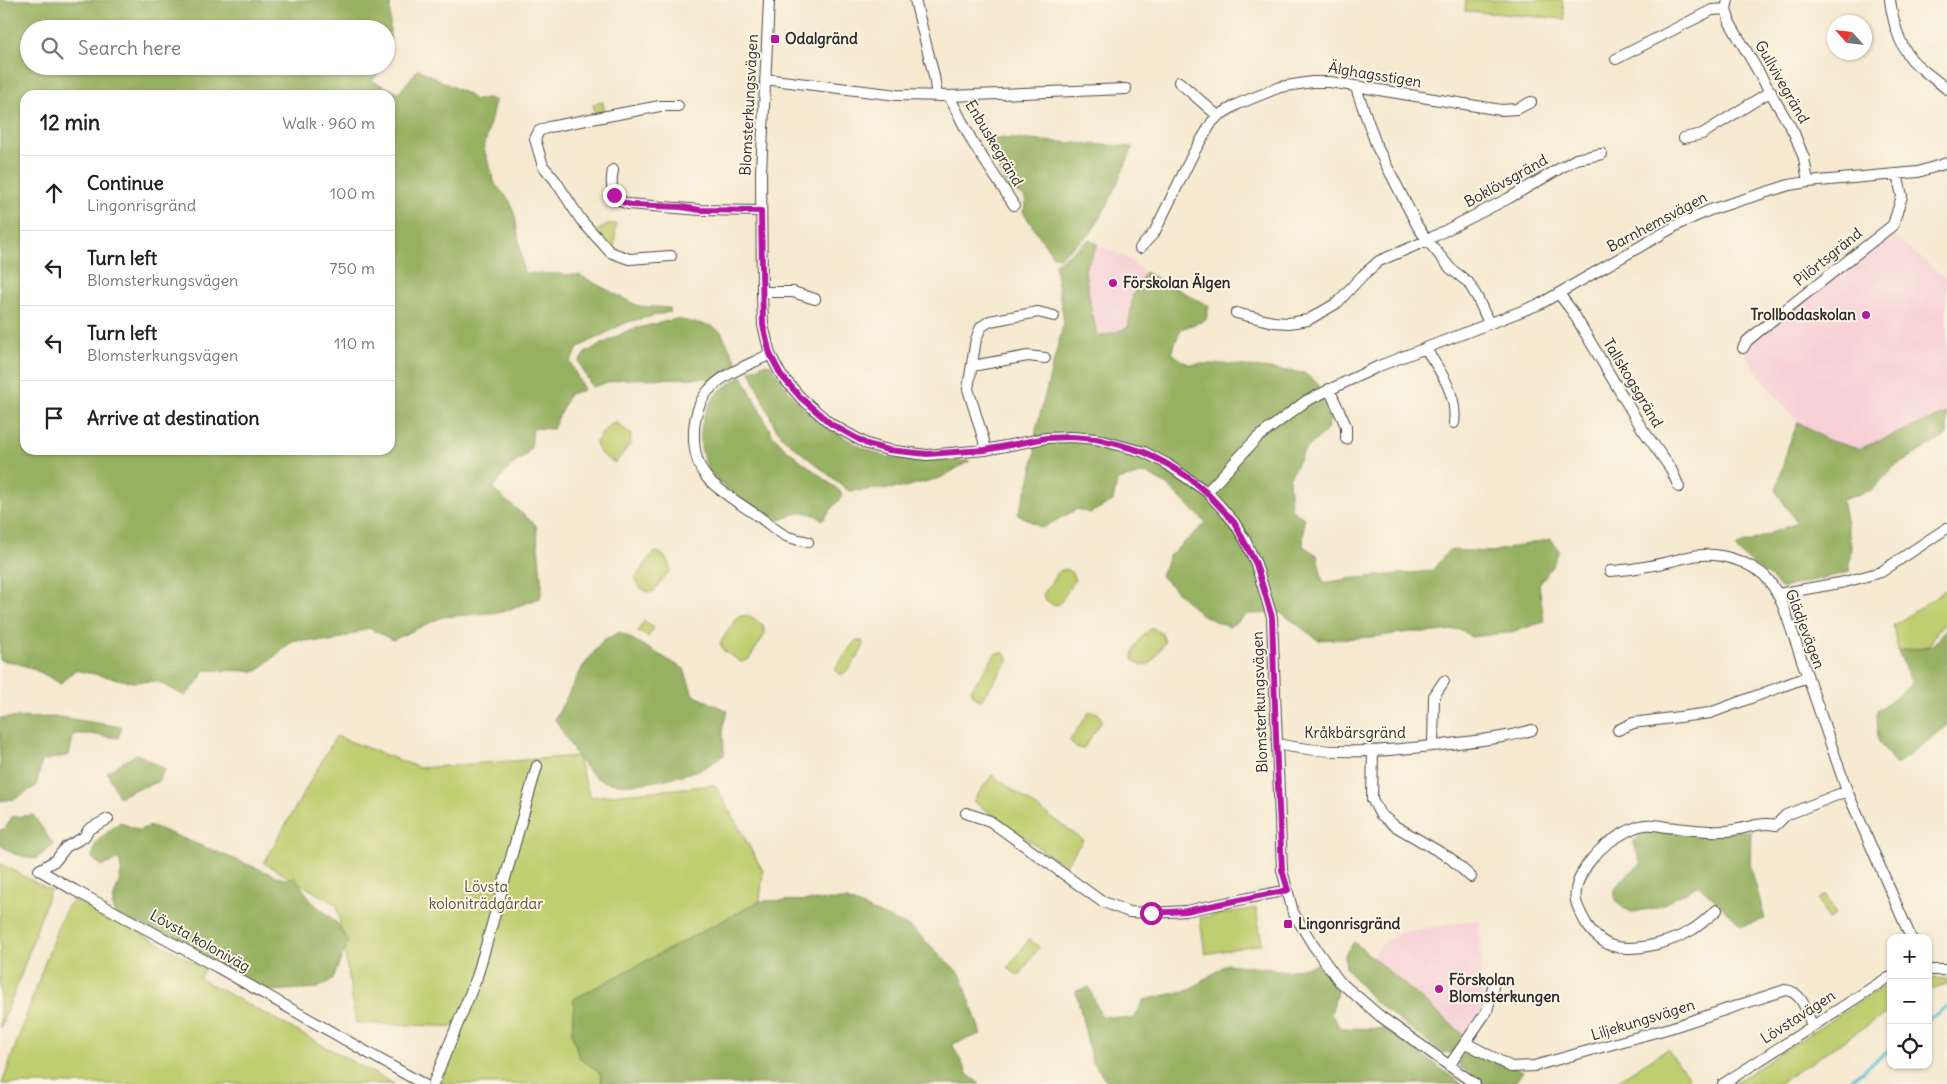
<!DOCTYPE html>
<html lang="en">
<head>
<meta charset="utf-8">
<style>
	:root { --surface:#fff; --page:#f2f2f2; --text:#222; --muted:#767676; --line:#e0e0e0 }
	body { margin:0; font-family:Delius,sans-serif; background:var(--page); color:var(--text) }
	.controls { position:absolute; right:15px; bottom:15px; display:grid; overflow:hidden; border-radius:10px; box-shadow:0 1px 4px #0004 }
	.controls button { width:45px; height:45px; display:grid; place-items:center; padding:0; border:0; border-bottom:1px solid var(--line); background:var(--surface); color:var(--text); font:25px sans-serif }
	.compass { position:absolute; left:1827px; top:15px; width:45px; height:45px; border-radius:50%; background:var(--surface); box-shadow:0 1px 4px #0004; rotate:297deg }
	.stop { position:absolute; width:15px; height:15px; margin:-11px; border:4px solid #b5179e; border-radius:50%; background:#fff }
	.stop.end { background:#b5179e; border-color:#fff; box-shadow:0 1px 5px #0008 }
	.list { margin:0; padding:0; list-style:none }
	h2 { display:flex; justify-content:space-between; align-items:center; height:65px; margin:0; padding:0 20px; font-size:21px }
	h2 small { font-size:16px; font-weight:400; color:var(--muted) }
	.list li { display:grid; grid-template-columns:32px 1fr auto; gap:15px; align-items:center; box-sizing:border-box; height:75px; padding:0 20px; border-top:1px solid var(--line) }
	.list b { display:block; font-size:19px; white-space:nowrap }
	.list p { margin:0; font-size:16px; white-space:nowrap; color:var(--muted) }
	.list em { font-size:16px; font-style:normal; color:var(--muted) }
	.icon { flex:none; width:28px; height:28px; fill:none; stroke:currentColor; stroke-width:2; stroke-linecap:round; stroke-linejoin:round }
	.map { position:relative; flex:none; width:1947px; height:1084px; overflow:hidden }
	.search { position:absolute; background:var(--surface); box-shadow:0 1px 4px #0004; left:20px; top:20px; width:375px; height:55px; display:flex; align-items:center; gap:12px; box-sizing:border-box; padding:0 18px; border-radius:28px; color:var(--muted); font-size:19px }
	.panel { position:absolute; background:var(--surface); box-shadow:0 1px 4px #0004; left:20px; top:90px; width:375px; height:365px; border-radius:15px }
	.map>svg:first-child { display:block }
	.built { fill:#f7cfd5 }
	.green { fill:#bfce70; stroke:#757c4e }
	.forest { fill:#97b162; stroke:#616e46; fill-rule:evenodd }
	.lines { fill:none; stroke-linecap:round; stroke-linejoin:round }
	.stream { stroke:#59c1d6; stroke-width:3 }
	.minor-casing { stroke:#494844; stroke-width:12 }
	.minor { stroke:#fff; stroke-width:10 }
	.route { stroke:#b5179e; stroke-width:6 }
	.poi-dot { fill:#b5179e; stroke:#fcf5e5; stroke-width:2 }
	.labels { text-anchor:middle; stroke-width:4; stroke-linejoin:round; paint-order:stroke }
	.poi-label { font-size:15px; font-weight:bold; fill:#2b2b2b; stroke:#fcf5e5; text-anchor:start }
	.street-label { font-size:15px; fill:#2b2b2b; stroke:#fcf5e5 }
	.park-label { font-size:15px; fill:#50543c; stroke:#fcf5e5 }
</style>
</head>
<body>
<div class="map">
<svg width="1947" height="1084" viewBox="0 0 1947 1084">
	<rect width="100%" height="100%" fill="#fcf5e5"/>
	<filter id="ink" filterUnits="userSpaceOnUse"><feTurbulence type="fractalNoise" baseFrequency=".02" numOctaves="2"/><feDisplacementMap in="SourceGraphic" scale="10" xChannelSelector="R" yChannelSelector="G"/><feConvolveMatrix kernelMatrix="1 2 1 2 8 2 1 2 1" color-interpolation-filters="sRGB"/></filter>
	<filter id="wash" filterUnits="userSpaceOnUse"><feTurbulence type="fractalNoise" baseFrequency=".0096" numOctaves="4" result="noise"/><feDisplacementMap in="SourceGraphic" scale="20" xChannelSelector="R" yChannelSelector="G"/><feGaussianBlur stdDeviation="1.12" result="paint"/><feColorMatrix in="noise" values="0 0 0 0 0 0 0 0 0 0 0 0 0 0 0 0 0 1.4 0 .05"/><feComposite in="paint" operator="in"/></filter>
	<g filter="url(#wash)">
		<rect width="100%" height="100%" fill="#f6e9d0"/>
		<path class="built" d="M1886 230 1947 279V413L1859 449 1827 440 1798 422 1766 385 1742 350Z
			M1098 244 1128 259 1145 272 1133 295 1129 328 1099 337 1092 315 1085 269Z
			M1479 919 1483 1009 1460 1039 1370 960 1383 942 1400 933Z"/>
		<path class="green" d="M1466 0H1562L1565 19 1465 11Z
			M603 102 605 113 595 115 593 104Z
			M607 224H616L614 248 611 249 597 231Z
			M613 423H617L631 434 630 444 615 463C607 458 596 454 596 442L607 427Z
			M656 552C665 554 669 561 670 570L653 592C645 593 637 586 635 579L652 554Z
			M1066 569 1072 573 1075 580 1059 604 1053 605 1046 600 1043 595 1059 571Z
			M1947 589V622L1938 630 1929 646 1898 651 1893 626Z
			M747 615 763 625 765 634 749 659 741 662 724 651 720 643 737 617Z
			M644 621 654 628 648 637 638 631Z
			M1153 628 1162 634 1165 642 1151 663 1142 666 1133 660C1132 647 1142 634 1153 628Z
			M859 640 863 642 864 645C859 655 852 667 843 674H839L835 669 855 641Z
			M996 653H1004L1007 656 1008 661 981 700 974 697 971 690Z
			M1089 712 1098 713 1102 721 1083 749 1075 747 1070 740Z
			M336 736 420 768 577 756 590 797 715 785 763 871 760 901 574 999 572 1033 579 1057 600 1073 602 1084H440L463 1027 356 1023 337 905 264 863Z
			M992 775 1083 840 1065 866 973 801Z
			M0 864 50 890 21 975 0 1028Z
			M1826 895 1836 915 1828 919 1818 899Z
			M77 897 205 969 199 978 394 1084H2L58 926 68 906Z
			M1256 908 1262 944 1205 954 1200 918Z
			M1029 939 1039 947 1019 976 1008 968Z
			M1928 978 1947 979V984L1928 990Z
			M1891 984V1010L1778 1084H1733L1885 985Z
			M1667 1049 1689 1077 1678 1084H1612Z"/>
		<path class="forest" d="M0 0H390V61L386 65V29H29V66H385L372 81 399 93 418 69 467 94 475 100 488 98 495 101 484 149 495 184 510 201 515 216 524 273 579 275 638 306 670 308V312L627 322 579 347 570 362 584 390 569 394 553 429 533 428 531 447 525 456 512 465 492 489 536 525 542 587 540 598 502 612 442 617 393 640 369 628 331 642 294 640 257 671 204 670 200 680 185 696 157 681 132 682 75 670 61 684C42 672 23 663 0 660ZM25 95H390V450H25Z
			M984 137 1133 147 1109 202 1090 234 1059 257 1053 256 1023 212C1030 197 1023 194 1009 190Z
			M1089 240 1098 244 1085 269 1092 315 1099 337 1128 328 1133 295 1145 272 1209 306 1206 320 1181 329 1171 353 1188 364H1227L1304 373 1318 383 1322 400 1332 414 1326 431 1304 451 1289 478 1291 509 1304 518 1303 546 1317 555 1323 583 1347 579 1432 571 1449 550 1492 552 1550 539 1559 550 1553 565 1539 584 1544 622 1507 633 1471 637 1460 629 1435 632H1409L1373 637 1318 640 1282 613 1248 614 1229 627 1200 614 1161 576 1169 556 1206 523 1167 485 1146 473 1117 480 1113 501 1090 513 1077 509 1042 528 1018 514 1030 480 1035 453 1036 430 1064 322 1055 264Z
			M676 319 712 326 721 332 738 364 709 384 707 378 621 379 592 387 579 362 585 353 629 330Z
			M764 364 771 365 789 392 804 409 828 428 863 448 883 456 911 460 970 461 940 478 900 488 849 491 788 442 776 429 750 371Z
			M742 376 772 434 785 448 841 492 842 496 823 520C803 506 795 515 774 522 756 509 733 496 718 481 694 458 696 418 717 394 724 386 734 381 742 376Z
			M1947 413V435L1894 467 1872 490 1842 500 1851 545 1849 572 1781 588C1768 571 1748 564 1735 547L1797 523 1776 491 1788 447 1798 422 1827 440 1859 449Z
			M1947 629V726L1896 765 1878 740 1877 711 1912 684 1898 651 1932 646Z
			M620 632 684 669 693 695 728 711 723 725 724 755C717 759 709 766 701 769 676 778 616 794 594 776 578 763 566 736 555 719L582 668 603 640Z
			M59 717 122 727 118 738 91 734H74L69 755 42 761 36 786 15 799 0 801V718Z
			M137 754 165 769 158 782 136 789 119 797 107 772Z
			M33 815 54 845 36 859 14 854 0 845V830L5 829 12 817Z
			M120 822 138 830 152 826 284 879 295 877 311 901 337 923 348 941 333 979 318 988 270 991 140 923 127 927C102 906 116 899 121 874 122 870 120 864 119 859L102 866 92 858 96 842Z
			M1645 831H1751L1750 864 1765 919 1742 926 1699 885 1656 908 1632 912 1623 908 1615 900V890L1620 881 1641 864 1633 842Z
			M847 900 912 928 961 975 981 1034 952 1044 968 1075 980 1084H602L600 1073 579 1057 572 1033 574 999 760 901Z
			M1354 942 1464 1035 1452 1053 1441 1052 1374 1001 1346 968 1345 954Z
			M1227 964 1287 971 1319 964 1338 989 1331 1014 1340 1028 1387 1029 1462 1084H1109L1092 1061 1076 991 1089 987 1101 1016 1134 1019 1144 1000 1189 990Z
			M1469 1048 1523 1071 1514 1084H1484L1460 1067 1459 1059Z"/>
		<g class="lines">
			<path class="stream" d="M1928 1020 1947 1006
				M1845 1084 1891 1049"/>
		</g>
	</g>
	<g filter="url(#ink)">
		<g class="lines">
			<defs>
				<path id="minor" d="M769 0 761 173 762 292 763 325 770 354 781 375 801 398 831 424 867 444 888 450 927 455 985 450 1046 438 1072 437 1096 439 1144 452 1167 464 1207 492 1220 506 1234 522 1245 540 1256 564 1272 617 1282 870 1293 912 1313 945 1339 981 1380 1016 1475 1084
					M915 0 934 76 937 96
					M1728 0 1726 9 1730 23 1794 133 1804 158 1808 182
					M1890 0C1893 22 1899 48 1916 64 1926 73 1937 81 1947 89
					M1616 59 1712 10 1726 9
					M765 79 897 95 949 96 1126 89
					M1179 82 1218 116
					M1356 88 1377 147 1418 227 1427 240 1451 269 1468 282 1477 297 1489 323
					M949 96 973 143 1014 205
					M1684 138 1702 134 1771 91
					M613 170C610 185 611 199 628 204L701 210 761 211
					M1140 248 1154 233 1194 152 1212 122 1218 116 1238 104 1280 87 1312 82H1330L1501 110 1517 109 1531 102
					M671 256 629 259 610 252 581 220 555 180 543 166 535 139 539 131 549 127 660 106H678
					M762 292H793L815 299
					M1559 294 1572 311 1641 427 1671 469 1679 487
					M1236 313 1273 322 1289 323 1308 320 1337 303 1362 276 1379 261 1419 244 1509 198 1576 159 1602 154
					M1425 348C1440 370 1458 395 1454 423
					M1743 348 1747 341 1775 318 1893 225 1902 196 1897 174
					M770 354C750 365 723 373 708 391 689 413 689 459 709 480 723 494 742 505 758 516 767 522 776 531 786 536 793 539 801 540 808 542
					M972 366 1028 356 1045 358
					M1329 389 1346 426V439
					M985 450 984 441 968 389 976 339 981 327 990 321 1038 312 1054 316
					M1207 492 1257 438 1306 401 1379 366 1540 304 1681 223 1710 210 1789 185 1808 182 1918 172 1947 163
					M1610 571C1631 570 1651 566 1672 561 1681 559 1692 555 1702 555 1722 553 1748 562 1764 575 1773 584 1779 596 1784 608L1847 791 1911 938
					M1778 594 1845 582 1881 572 1947 528
					M1618 730 1633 723 1710 713 1807 677
					M1277 744C1331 756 1387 751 1442 745 1472 741 1502 739 1532 730
					M1433 746 1434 696 1444 681
					M1373 751 1372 799 1380 814 1395 826 1450 858 1471 877
					M966 813 990 821 1101 901 1129 912 1151 913 1186 911 1287 890
					M108 819 89 829 84 837 66 847 56 860 39 870 74 890 217 967 423 1084
					M1717 910C1708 917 1700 926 1690 931 1672 942 1638 951 1617 947 1605 945 1594 935 1587 925 1583 918 1578 909 1576 901 1572 878 1596 850 1614 839 1622 834 1634 826 1645 825 1652 824 1660 826 1667 827 1686 829 1706 832 1724 831 1744 831 1755 821 1776 825L1786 815 1847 791
					M1928 970H1947
					M1466 1043 1511 1067 1534 1066 1670 1028 1785 990C1802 991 1807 1012 1812 1026
					M1449 1066 1487 1011 1493 987
					M433 1084 477 977 537 766
					M1723 1084 1884 980 1891 977"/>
			</defs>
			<use href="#minor" class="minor-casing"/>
			<use href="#minor" class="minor"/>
		</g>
	</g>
	<g class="lines" filter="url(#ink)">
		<path class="route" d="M614 195 622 202 632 205 681 207 700 210 761 211 763 325 770 354 781 375 801 398 831 424 867 444 888 450 927 454 985 450 1046 438 1072 437 1096 439 1117 444 1144 452 1167 464 1188 477 1206 492 1234 522 1256 564 1272 617 1277 764 1282 870 1288 890 1186 911 1151 913"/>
	</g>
	<g class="poi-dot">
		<rect x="770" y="34" width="10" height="10" rx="2.5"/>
		<circle cx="1113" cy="283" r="5"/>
		<circle cx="1866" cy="315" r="5"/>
		<rect x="1283" y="919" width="10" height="10" rx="2.5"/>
		<circle cx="1439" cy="989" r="5"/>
	</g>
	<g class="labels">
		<g class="poi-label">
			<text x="785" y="44">Odalgränd</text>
			<text x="1123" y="288">Förskolan Älgen</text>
			<text x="1856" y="320" text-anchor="end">Trollbodaskolan</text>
			<text x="1298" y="929">Lingonrisgränd</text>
			<text x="1449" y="985">Förskolan<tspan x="1449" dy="17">Blomsterkungen</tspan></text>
		</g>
		<g class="street-label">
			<text transform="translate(1375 75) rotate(9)" y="5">Älghagsstigen</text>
			<text transform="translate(1782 82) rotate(60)" y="5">Gullvivegränd</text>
			<text transform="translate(749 105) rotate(-87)" y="5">Blomsterkungsvägen</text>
			<text transform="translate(994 143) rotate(59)" y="5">Enbuskegränd</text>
			<text transform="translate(1506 181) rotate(-29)" y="5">Boklövsgränd</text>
			<text transform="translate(1657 222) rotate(-28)" y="5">Barnhemsvägen</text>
			<text transform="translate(1828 257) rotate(-39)" y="5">Pilörtsgränd</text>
			<text transform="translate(1633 383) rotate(59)" y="5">Tallskogsgränd</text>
			<text transform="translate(1805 629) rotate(69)" y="5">Glädjevägen</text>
			<text transform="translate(1260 702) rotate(-92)" y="5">Blomsterkungsvägen</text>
			<text x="1355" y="738">Kråkbärsgränd</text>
			<text transform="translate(200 941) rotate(29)" y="5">Lövsta koloniväg</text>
			<text transform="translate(1798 1017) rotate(-33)" y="5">Lövstavägen</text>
			<text transform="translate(1643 1020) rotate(-17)" y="5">Liljekungsvägen</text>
		</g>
		<g class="park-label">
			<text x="486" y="892">Lövsta<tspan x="486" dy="17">koloniträdgårdar</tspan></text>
		</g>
	</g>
</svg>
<div class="controls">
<button>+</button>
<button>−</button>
<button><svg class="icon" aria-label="locate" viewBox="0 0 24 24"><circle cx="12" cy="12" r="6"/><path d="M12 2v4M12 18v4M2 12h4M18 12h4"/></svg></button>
</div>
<svg class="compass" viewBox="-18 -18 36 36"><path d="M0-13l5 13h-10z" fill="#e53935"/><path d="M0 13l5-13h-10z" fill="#767676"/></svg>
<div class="stop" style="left:1151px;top:913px"></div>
<div class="stop end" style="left:614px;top:195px"></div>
<div class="search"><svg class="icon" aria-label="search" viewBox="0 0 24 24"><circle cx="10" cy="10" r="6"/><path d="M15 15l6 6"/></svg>Search here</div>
<section class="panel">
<h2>12 min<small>Walk · 960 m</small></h2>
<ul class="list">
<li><svg class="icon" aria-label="ahead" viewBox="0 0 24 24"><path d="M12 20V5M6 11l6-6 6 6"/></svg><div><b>Continue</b><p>Lingonrisgränd</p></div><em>100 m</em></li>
<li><svg class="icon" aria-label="left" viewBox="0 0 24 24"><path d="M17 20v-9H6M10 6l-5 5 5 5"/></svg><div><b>Turn left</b><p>Blomsterkungsvägen</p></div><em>750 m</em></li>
<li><svg class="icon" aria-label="left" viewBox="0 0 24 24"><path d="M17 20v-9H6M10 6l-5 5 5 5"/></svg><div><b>Turn left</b><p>Blomsterkungsvägen</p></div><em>110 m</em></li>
<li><svg class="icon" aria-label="arrive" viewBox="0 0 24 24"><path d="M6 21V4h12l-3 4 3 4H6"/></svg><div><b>Arrive at destination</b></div></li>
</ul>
</section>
</div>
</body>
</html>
